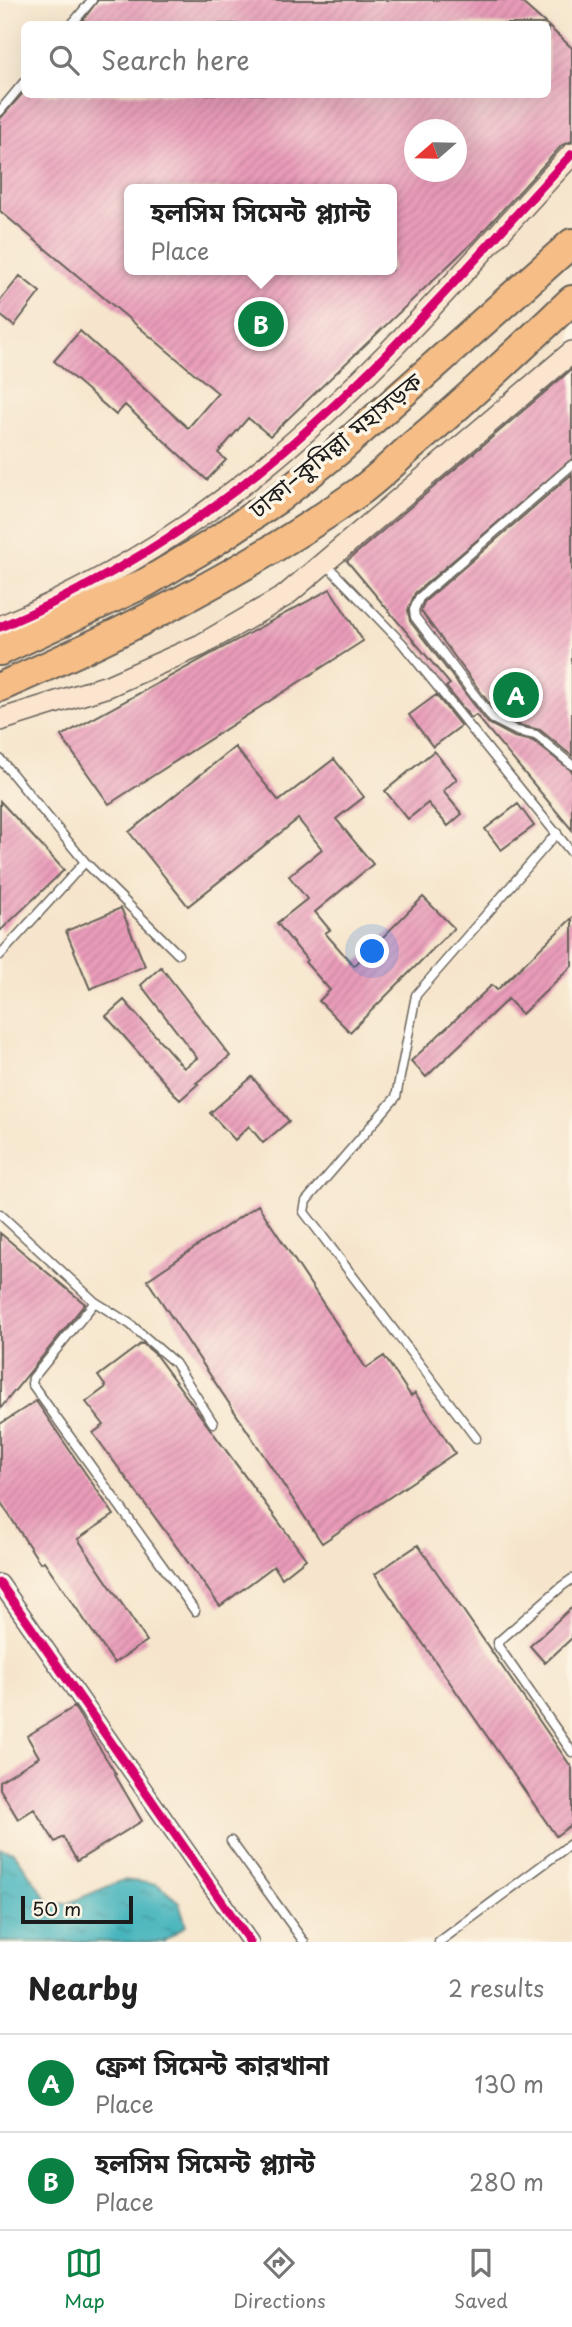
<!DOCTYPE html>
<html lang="en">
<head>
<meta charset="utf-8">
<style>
	:root { --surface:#fff; --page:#f2f2f2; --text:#222; --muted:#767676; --line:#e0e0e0; --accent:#0b8043 }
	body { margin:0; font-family:"Playpen Sans","Noto Sans Bengali",sans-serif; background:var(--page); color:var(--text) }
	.compass { position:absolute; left:404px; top:119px; width:63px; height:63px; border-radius:50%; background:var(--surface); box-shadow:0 7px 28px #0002; rotate:250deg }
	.scale { position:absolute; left:21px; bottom:18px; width:112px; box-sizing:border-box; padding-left:7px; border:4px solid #1c1c1c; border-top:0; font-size:19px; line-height:24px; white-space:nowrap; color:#1c1c1c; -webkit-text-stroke:5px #fcf5e5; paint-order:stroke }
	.you { position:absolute; left:373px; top:952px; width:24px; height:24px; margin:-18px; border:5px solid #fff; border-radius:50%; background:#1a73e8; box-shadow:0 0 0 10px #1a73e833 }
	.badge { display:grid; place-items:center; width:46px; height:46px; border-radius:50%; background:var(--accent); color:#fff; font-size:23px; font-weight:700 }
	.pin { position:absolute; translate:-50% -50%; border:4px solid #fff; box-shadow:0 2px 7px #0006 }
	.popup { position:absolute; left:124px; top:184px; width:273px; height:91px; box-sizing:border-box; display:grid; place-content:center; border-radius:10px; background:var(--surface); filter:drop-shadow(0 2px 5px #0005); font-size:23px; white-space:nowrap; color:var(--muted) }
	.popup b { font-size:26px; color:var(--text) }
	.popup::after { content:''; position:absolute; left:50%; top:100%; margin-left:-14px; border:14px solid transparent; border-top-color:var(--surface) }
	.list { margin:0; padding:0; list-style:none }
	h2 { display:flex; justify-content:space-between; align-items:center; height:91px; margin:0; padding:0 28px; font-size:30px }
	h2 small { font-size:23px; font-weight:400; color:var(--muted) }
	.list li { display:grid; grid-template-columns:46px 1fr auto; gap:21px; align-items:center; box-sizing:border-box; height:98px; padding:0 28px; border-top:2px solid var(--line) }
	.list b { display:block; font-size:26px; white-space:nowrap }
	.list p { margin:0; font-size:23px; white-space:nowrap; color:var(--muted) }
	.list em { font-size:23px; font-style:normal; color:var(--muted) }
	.icon { flex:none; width:38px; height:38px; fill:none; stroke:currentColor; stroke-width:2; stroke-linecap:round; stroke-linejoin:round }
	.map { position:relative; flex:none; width:572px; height:1942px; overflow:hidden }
	.search { position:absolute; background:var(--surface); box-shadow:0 7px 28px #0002; left:21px; right:21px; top:21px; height:77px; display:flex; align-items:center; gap:18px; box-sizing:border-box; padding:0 24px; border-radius:10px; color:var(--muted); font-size:26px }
	.sheet { height:287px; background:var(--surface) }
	nav { display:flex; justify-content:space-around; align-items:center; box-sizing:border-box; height:98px; border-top:2px solid var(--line); background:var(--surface); font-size:19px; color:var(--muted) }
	nav a { display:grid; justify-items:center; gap:4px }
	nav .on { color:var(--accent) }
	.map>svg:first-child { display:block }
	.water { fill:url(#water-ripples); stroke:#30686c; stroke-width:2 }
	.building { fill:url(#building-hatch); fill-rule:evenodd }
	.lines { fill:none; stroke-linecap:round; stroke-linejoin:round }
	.lane-casing { stroke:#68625a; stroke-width:11 }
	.street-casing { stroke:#68625a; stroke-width:19 }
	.secondary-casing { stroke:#68625a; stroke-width:24 }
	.highway-casing { stroke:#68625a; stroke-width:32 }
	.lane { stroke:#fff; stroke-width:8 }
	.street { stroke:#fff; stroke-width:16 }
	.secondary { stroke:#fbe5cf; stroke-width:21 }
	.highway { stroke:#f6be86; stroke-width:28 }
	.cycleway-casing { stroke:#fcf5e5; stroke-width:13 }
	.cycleway { stroke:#d6006c; stroke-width:9 }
	.labels { text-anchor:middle; stroke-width:7; stroke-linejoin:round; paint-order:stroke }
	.street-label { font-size:24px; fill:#1c1c1c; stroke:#fcf5e5 }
</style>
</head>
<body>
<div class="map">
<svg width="572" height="1942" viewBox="0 0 572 1942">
	<defs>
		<pattern id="water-ripples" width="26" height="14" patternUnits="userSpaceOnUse" patternTransform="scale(1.75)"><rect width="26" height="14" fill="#43b3bc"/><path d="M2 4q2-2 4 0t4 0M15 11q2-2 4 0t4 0" fill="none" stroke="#379198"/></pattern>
		<pattern id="building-hatch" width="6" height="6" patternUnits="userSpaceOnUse" patternTransform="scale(1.75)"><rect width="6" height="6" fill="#e99bb9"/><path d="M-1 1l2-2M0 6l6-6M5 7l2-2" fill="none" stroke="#c7859e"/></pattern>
	</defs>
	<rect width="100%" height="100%" fill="#fcf5e5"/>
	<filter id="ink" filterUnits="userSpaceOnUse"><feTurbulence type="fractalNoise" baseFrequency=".0143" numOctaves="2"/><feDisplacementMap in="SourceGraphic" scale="14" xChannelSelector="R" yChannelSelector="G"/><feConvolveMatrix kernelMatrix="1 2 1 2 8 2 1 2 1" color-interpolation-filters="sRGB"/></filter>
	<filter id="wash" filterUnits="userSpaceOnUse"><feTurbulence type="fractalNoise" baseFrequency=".00686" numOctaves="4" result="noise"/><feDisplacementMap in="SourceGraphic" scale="28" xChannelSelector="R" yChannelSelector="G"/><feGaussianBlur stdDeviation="1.57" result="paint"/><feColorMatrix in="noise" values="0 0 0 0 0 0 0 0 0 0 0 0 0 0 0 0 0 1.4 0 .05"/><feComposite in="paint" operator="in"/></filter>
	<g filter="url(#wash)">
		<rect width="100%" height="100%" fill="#f6e5cc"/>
		<path class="water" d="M0 1849 14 1852 51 1905 69 1903 123 1880 157 1884 179 1902 186 1925 163 1942H0Z"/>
		<g id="blocks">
			<path class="building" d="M98 0H519L546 24H80Z
				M548 26 572 48V141L562 145 474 241 270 436 248 418 218 453 226 460 207 480 125 405 116 415 54 361 80 331 188 428 218 393 0 211V119L22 94H548ZM415 130H457V172H415ZM130 189H392V270H130Z
				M20 276 40 292 14 326 0 315V301Z
				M572 369V459L415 593 408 610 410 621 488 723 514 737 533 741 572 771V830L476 715 471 718 446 687 450 684 347 561Z
				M572 474V756L540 730 519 725 497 714 421 611 424 602Z
				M330 589 363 641 109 804 61 736Z
				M436 695 461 726 433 747 409 715Z
				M235 747 279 801 334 759 364 797 336 819 373 864 315 912 330 930 325 933 354 966 423 897 454 928 350 1032 319 1001 330 990 305 962 307 960 277 923 307 899 289 876 322 849 298 819 188 906 129 832Z
				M434 751 457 779 443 791 462 814 448 826 428 803 408 819 385 791Z
				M0 801 64 870 0 931Z
				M518 804 534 826 501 850 485 829Z
				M121 908 145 966 90 989 66 931Z
				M572 918V966L522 1014 508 999 426 1077 411 1061 492 985 497 990Z
				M161 967 230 1056 196 1083 198 1084 180 1100 106 1016 124 1000 184 1068 197 1058 141 985Z
				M252 1077 289 1121 263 1143 249 1126 235 1140 210 1113Z
				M258 1205 366 1368 384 1356 411 1396 415 1393 455 1453 322 1543 147 1280Z
				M0 1233 85 1304 0 1409Z
				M142 1343 155 1354 306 1559 282 1578 274 1566 220 1606 93 1433 104 1425 86 1402 106 1387 98 1376Z
				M36 1401 114 1515 78 1539 147 1641 114 1663 44 1561 40 1563 0 1501V1424Z
				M418 1545 572 1768V1824L556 1836 375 1574Z
				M572 1607V1638L545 1663 530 1646Z
				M74 1707 116 1774 115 1775 142 1821 77 1861 63 1837 55 1842 34 1809 18 1819 0 1789V1781L39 1757 27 1736Z"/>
		</g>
	</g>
	<g filter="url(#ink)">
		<use href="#blocks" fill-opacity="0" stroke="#68625a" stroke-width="2"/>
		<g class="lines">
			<defs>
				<path id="lane" d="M72 24 92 0
					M0 111 24 82
					M572 465 419 598 414 610 415 617 493 719 517 731 536 735 572 765
					M325 563 402 643 572 853
					M0 759 85 862
					M0 955 85 862 178 954
					M0 1214 95 1302 130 1324 175 1363 213 1423
					M95 1302 33 1378 32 1384 195 1611
					M476 1438 304 1212 306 1201 396 1097 416 995 557 833
					M572 1579 562 1586 498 1642V1646L572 1752
					M231 1841 304 1942
					M439 1942 572 1843"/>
				<path id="street" d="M0 1583 250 1942"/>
				<path id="secondary" d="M0 627C94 587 185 533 263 468 377 375 472 261 572 154
					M0 720 108 686 201 645 285 596 572 352"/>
				<path id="highway" d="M0 651 147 582 208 546 278 499 337 452 572 243
					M0 687C124 633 248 571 359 492 377 479 394 462 411 447 467 400 519 350 572 300"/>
			</defs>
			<use href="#lane" class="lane-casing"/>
			<use href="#street" class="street-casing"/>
			<use href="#secondary" class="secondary-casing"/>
			<use href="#highway" class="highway-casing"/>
			<use href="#lane" class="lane"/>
			<use href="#street" class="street"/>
			<use href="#secondary" class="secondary"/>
			<use href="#highway" class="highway"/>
			<defs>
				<path id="cycleway" d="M0 627C94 587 185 533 263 468 377 375 472 261 572 154
					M0 1583 250 1942"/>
			</defs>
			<use href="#cycleway" class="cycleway-casing"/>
			<use href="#cycleway" class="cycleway"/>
		</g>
	</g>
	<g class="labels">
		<g class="street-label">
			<text transform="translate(336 446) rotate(-39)" y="8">ঢাকা–কুমিল্লা মহাসড়ক</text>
		</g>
	</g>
</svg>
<svg class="compass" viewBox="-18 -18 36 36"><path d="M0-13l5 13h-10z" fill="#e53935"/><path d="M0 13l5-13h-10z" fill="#767676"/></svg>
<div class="scale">50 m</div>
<div class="you"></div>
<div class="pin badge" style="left:516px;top:695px">A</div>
<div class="pin badge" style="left:261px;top:324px">B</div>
<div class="popup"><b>হলসিম সিমেন্ট প্ল্যান্ট</b>Place</div>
<div class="search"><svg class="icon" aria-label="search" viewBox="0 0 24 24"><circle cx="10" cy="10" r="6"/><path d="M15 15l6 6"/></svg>Search here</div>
</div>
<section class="sheet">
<h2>Nearby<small>2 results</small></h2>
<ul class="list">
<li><span class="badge">A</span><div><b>ফ্রেশ সিমেন্ট কারখানা</b><p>Place</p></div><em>130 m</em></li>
<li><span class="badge">B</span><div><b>হলসিম সিমেন্ট প্ল্যান্ট</b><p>Place</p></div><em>280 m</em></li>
</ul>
</section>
<nav>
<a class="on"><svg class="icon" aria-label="map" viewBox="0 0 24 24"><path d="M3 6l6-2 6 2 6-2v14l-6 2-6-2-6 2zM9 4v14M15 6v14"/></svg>Map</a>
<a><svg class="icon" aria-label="directions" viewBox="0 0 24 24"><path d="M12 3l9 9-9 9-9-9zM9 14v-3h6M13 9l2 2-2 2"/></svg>Directions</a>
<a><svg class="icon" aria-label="saved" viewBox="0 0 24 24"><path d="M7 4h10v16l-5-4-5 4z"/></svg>Saved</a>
</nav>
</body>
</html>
